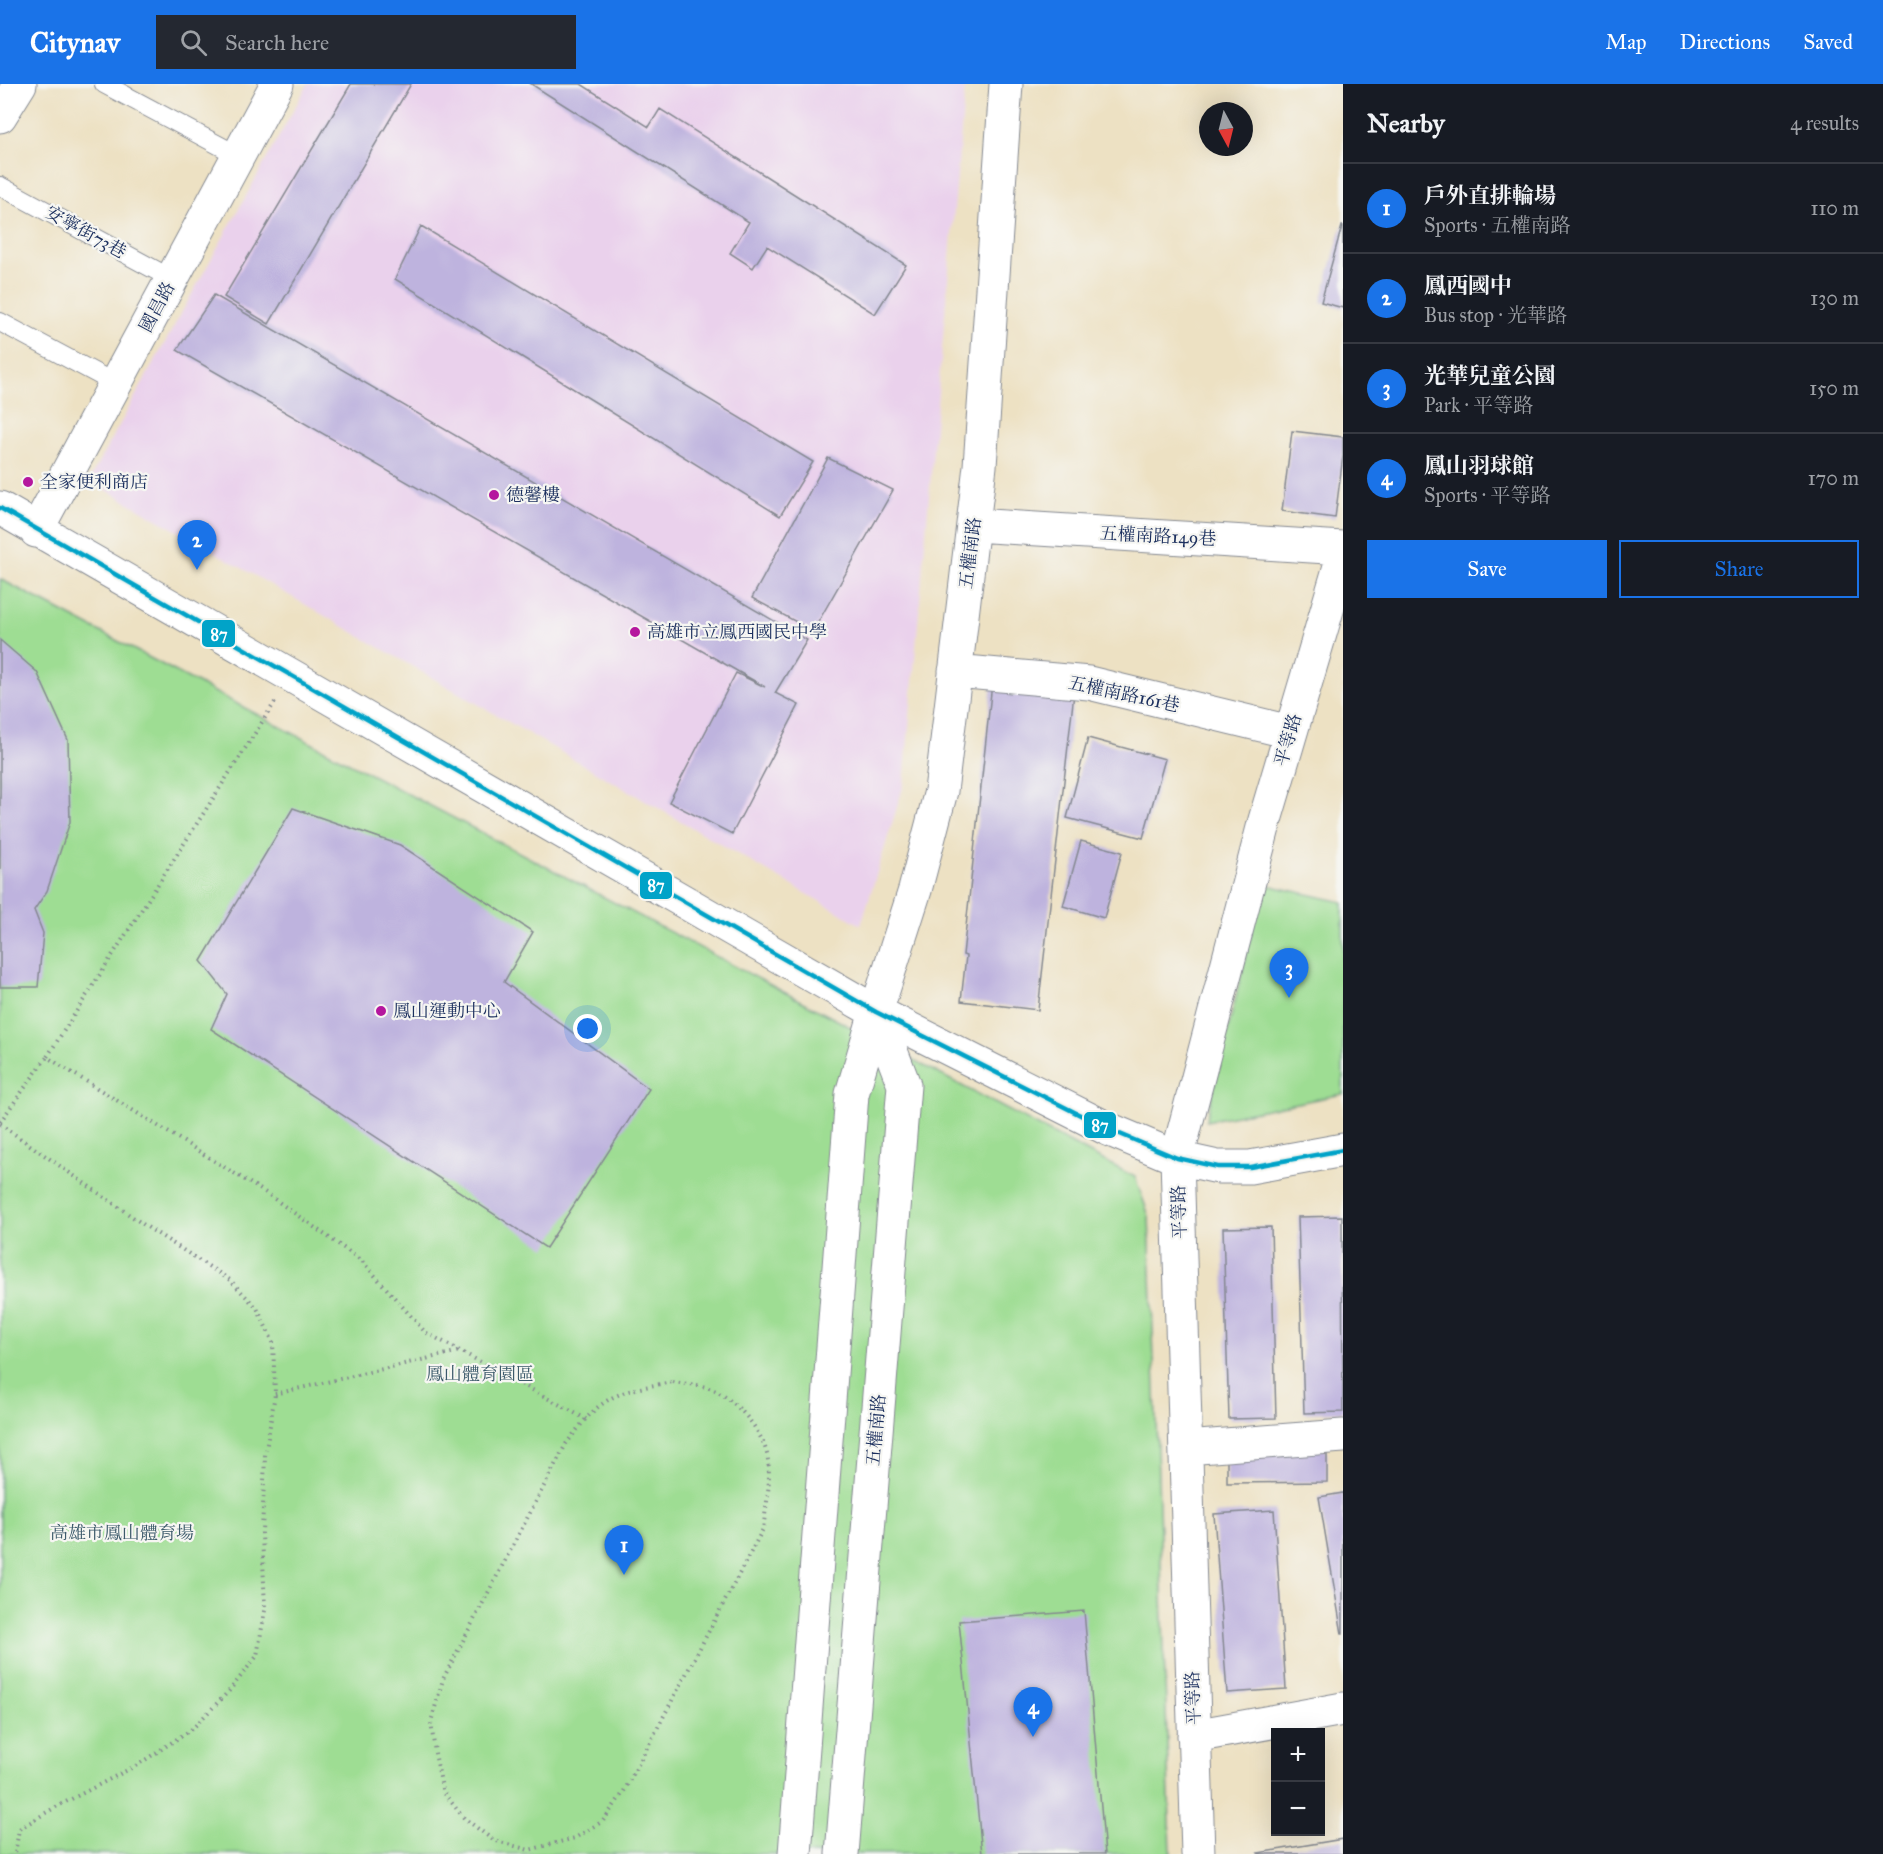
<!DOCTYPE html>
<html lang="en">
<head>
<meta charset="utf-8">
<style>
	:root { --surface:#171b24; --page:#242831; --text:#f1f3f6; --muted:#9ea1a6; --line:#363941; --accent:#1a73e8 }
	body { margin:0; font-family:"IM FELL Great Primer","Noto Serif TC",serif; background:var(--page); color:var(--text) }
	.controls { position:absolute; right:18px; bottom:18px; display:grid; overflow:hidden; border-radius:0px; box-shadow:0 6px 24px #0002 }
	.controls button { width:54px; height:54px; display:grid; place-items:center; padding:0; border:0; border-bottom:2px solid var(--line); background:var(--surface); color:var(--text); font:30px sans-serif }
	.compass { position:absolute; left:1199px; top:18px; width:54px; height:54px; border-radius:50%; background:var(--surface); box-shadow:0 6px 24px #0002; rotate:173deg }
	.you { position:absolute; left:588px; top:945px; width:21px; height:21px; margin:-15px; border:4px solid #fff; border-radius:50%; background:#1a73e8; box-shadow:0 0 0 9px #1a73e833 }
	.badge { display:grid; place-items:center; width:39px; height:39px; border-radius:50%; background:var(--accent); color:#fff; font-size:20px; font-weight:700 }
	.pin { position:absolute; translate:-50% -50px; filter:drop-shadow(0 2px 3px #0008) }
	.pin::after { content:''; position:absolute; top:32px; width:21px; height:18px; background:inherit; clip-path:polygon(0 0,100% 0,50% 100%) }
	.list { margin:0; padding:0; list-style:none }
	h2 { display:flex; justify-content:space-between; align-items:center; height:78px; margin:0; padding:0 24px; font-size:26px }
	h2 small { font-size:20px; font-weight:400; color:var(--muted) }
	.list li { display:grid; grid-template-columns:39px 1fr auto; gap:18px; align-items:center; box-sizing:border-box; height:90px; padding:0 24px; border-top:2px solid var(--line) }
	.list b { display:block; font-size:22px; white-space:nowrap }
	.list p { margin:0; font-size:20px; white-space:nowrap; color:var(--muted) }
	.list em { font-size:20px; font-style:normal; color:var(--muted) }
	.actions { display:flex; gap:12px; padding:18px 24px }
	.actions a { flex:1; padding:14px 0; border:2px solid var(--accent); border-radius:0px; text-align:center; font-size:21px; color:var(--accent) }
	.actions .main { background:var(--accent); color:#fff }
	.icon { flex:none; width:33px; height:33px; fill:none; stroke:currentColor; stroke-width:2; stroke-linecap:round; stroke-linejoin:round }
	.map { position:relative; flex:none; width:1343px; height:1770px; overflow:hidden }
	header { display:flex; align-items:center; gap:36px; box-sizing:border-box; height:84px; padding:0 30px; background:var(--accent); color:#fff }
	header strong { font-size:28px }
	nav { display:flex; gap:33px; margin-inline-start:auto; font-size:21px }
	.search { width:420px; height:54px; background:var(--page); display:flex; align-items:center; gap:15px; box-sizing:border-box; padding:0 21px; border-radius:0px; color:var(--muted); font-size:22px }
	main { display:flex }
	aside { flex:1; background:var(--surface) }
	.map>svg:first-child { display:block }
	.built { fill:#ead1ec }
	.green { fill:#9edd93; stroke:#5c8678; stroke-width:1.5 }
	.building { fill:#beb3de }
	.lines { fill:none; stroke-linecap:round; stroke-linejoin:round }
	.lane-casing { stroke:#848890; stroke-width:20 }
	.street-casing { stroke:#848890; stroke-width:35 }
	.path { stroke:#848890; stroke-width:4; stroke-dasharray:1.5 4.5; stroke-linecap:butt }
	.lane { stroke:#fff; stroke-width:18 }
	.street { stroke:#fff; stroke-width:33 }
	.bus-1-casing { stroke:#f6f6f2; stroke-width:9 }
	.bus-1 { stroke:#01a3c8; stroke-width:4.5 }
	.poi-dot { fill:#b5179e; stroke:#f6f6f2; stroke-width:2 }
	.labels { text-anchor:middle; stroke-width:4.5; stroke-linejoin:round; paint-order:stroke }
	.street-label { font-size:18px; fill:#1b2f5e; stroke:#f6f6f2 }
	.poi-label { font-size:18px; fill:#1b2f5e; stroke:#f6f6f2; text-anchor:start }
	.park-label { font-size:18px; fill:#3c5a6b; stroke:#f6f6f2 }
	.line-badge { stroke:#f6f6f2; stroke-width:2 }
	.badge-label { font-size:16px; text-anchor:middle; font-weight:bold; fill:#fff }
</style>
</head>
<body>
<header>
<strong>Citynav</strong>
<div class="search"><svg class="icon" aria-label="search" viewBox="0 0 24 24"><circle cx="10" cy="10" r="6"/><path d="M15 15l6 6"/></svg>Search here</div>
<nav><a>Map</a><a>Directions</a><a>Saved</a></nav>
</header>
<main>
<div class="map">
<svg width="1343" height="1770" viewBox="0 0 1343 1770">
	<rect width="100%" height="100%" fill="#f6f6f2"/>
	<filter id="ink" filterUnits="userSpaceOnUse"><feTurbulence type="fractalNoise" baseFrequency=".0167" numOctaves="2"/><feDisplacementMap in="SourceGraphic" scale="12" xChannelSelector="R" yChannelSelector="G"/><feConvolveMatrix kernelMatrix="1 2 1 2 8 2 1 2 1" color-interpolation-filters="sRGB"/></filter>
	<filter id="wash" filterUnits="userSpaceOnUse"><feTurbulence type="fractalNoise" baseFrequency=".008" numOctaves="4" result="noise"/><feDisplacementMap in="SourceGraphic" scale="24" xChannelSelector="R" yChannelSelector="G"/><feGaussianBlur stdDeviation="1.35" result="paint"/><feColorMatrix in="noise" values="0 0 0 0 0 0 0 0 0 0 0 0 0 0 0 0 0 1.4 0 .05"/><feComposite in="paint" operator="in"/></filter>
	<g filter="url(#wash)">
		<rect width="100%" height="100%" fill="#ede1c3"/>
		<path class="built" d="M308 0H965L904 700 861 841 89 396Z"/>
		<path class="green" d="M0 495 1135 1093 1149 1132 1171 1770H0Z
			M1263 800 1343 818V1010L1206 1037Z"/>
		<g id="blocks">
			<path class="building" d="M351 0H411L269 240 224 213Z
				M531 0H581L649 43 660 25 906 181 875 230 767 162 753 184 730 169 749 138Z
				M421 142 813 378 780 432 395 195Z
				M1342 142H1343V224L1321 218Z
				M214 211 807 556 775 609 799 621 732 750 669 718 736 589 765 603 177 266Z
				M1292 347 1343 353V372L1335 434 1282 427Z
				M828 374 893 406 813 547 752 514Z
				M0 556 37 588 68 656 70 738 47 807 34 826 43 849 38 903H0Z
				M992 599 1074 609 1038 926 961 917 966 872 963 871Z
				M1088 654 1165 675 1143 754 1067 734Z
				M293 724 400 761 533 848 504 898 649 1005 546 1164 211 945 227 910 201 877Z
				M1081 757 1122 768 1104 834 1063 822Z
				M1342 1132 1343 1328 1304 1329 1298 1133Z
				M1271 1143 1276 1334 1229 1335 1223 1144Z
				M1227 1365H1327V1398L1227 1399Z
				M1343 1409V1550H1342L1319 1413Z
				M1274 1426 1286 1605 1227 1609 1214 1430Z
				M1084 1527 1105 1770H982L959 1537Z
				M1343 1755V1770H1259L1258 1769Z"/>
		</g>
	</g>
	<g filter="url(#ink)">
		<use href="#blocks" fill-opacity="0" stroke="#848890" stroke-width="1.5"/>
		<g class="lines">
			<defs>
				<path id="lane" d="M104 0 239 72
					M0 102 172 195
					M0 238 116 300"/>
				<path id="street" d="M0 32 20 0
					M0 424 876 928 1108 1045 1177 1074 1218 1083H1250L1343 1066
					M973 441 1343 464
					M36 447 277 0
					M955 587 1089 599 1290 648
					M1186 1364 1343 1352
					M1194 1652 1343 1625
					M795 1770 852 1010 876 928 915 806 941 707 980 382 1006 0
					M842 1770 904 1001 876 928
					M1198 1770 1177 1074 1265 736 1343 472"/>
			</defs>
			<use href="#lane" class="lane-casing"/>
			<use href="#street" class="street-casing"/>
			<path class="path" d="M275 618 47 973 266 1109 362 1177 425 1248 586 1335
				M0 1038 47 973
				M0 1040 147 1143 230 1196 257 1224 273 1258 275 1310 265 1372 262 1449 265 1526 257 1572 229 1607 192 1645 139 1680 54 1724 19 1745 15 1770
				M673 1298C684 1300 698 1300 709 1304 735 1314 765 1348 768 1376 771 1399 766 1423 763 1445L623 1709 603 1737 575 1754 529 1766 493 1756 464 1734 443 1708 435 1669 431 1638 443 1595 566 1360C577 1346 589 1328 605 1318 624 1305 650 1302 673 1298Z
				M275 1310 460 1267"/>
			<use href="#lane" class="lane"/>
			<use href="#street" class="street"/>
			<defs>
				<path id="bus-1" d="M0 424 876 928 1108 1045 1177 1074 1218 1083H1250L1343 1066"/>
			</defs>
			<use href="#bus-1" class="bus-1-casing"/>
			<use href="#bus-1" class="bus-1"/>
		</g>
	</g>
	<g class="poi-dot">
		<circle cx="28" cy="398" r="6"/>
		<circle cx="494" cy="411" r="6"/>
		<circle cx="635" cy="548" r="6"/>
		<circle cx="381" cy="927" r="6"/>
	</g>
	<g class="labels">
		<g class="street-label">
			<text transform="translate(86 148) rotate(29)" y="6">安寧街73巷</text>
			<text transform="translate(157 223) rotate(-62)" y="6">國昌路</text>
			<text transform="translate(1158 452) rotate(3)" y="6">五權南路149巷</text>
			<text transform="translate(970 469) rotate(-83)" y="6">五權南路</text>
			<text transform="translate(1124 610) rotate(12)" y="6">五權南路161巷</text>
			<text transform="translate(1288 656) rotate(-74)" y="6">平等路</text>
			<text transform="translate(1179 1128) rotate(-92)" y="6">平等路</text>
			<text transform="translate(876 1346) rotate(-85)" y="6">五權南路</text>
			<text transform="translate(1193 1614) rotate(-92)" y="6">平等路</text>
		</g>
		<g class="poi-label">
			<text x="40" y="404">全家便利商店</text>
			<text x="506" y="417">德馨樓</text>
			<text x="647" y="554">高雄市立鳳西國民中學</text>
			<text x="393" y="933">鳳山運動中心</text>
		</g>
		<g class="park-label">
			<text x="480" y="1296">鳳山體育園區</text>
			<text x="122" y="1455">高雄市鳳山體育場</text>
		</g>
	</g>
	<g class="line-badge">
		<rect x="201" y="535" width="35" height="29" rx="6" fill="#01a3c8"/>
		<rect x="639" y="787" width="34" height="29" rx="6" fill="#01a3c8"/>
		<rect x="1083" y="1027" width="34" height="28" rx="6" fill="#01a3c8"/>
	</g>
	<g class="badge-label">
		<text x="219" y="556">87</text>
		<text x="656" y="807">87</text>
		<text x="1100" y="1047">87</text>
	</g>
</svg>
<div class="controls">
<button>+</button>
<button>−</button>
</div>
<svg class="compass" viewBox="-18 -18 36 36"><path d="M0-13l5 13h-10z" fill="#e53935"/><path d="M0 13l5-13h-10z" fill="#9ea1a6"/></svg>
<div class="you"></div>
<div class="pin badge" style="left:624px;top:1491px">1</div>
<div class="pin badge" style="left:197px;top:486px">2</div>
<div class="pin badge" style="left:1289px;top:914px">3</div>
<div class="pin badge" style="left:1033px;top:1653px">4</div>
</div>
<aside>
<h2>Nearby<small>4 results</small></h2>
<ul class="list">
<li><span class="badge">1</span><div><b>戶外直排輪場</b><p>Sports · 五權南路</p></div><em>110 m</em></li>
<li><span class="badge">2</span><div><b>鳳西國中</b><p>Bus stop · 光華路</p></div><em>130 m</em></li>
<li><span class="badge">3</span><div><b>光華兒童公園</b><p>Park · 平等路</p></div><em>150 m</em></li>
<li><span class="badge">4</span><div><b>鳳山羽球館</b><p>Sports · 平等路</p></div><em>170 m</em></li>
</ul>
<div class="actions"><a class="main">Save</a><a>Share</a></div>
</aside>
</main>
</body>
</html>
